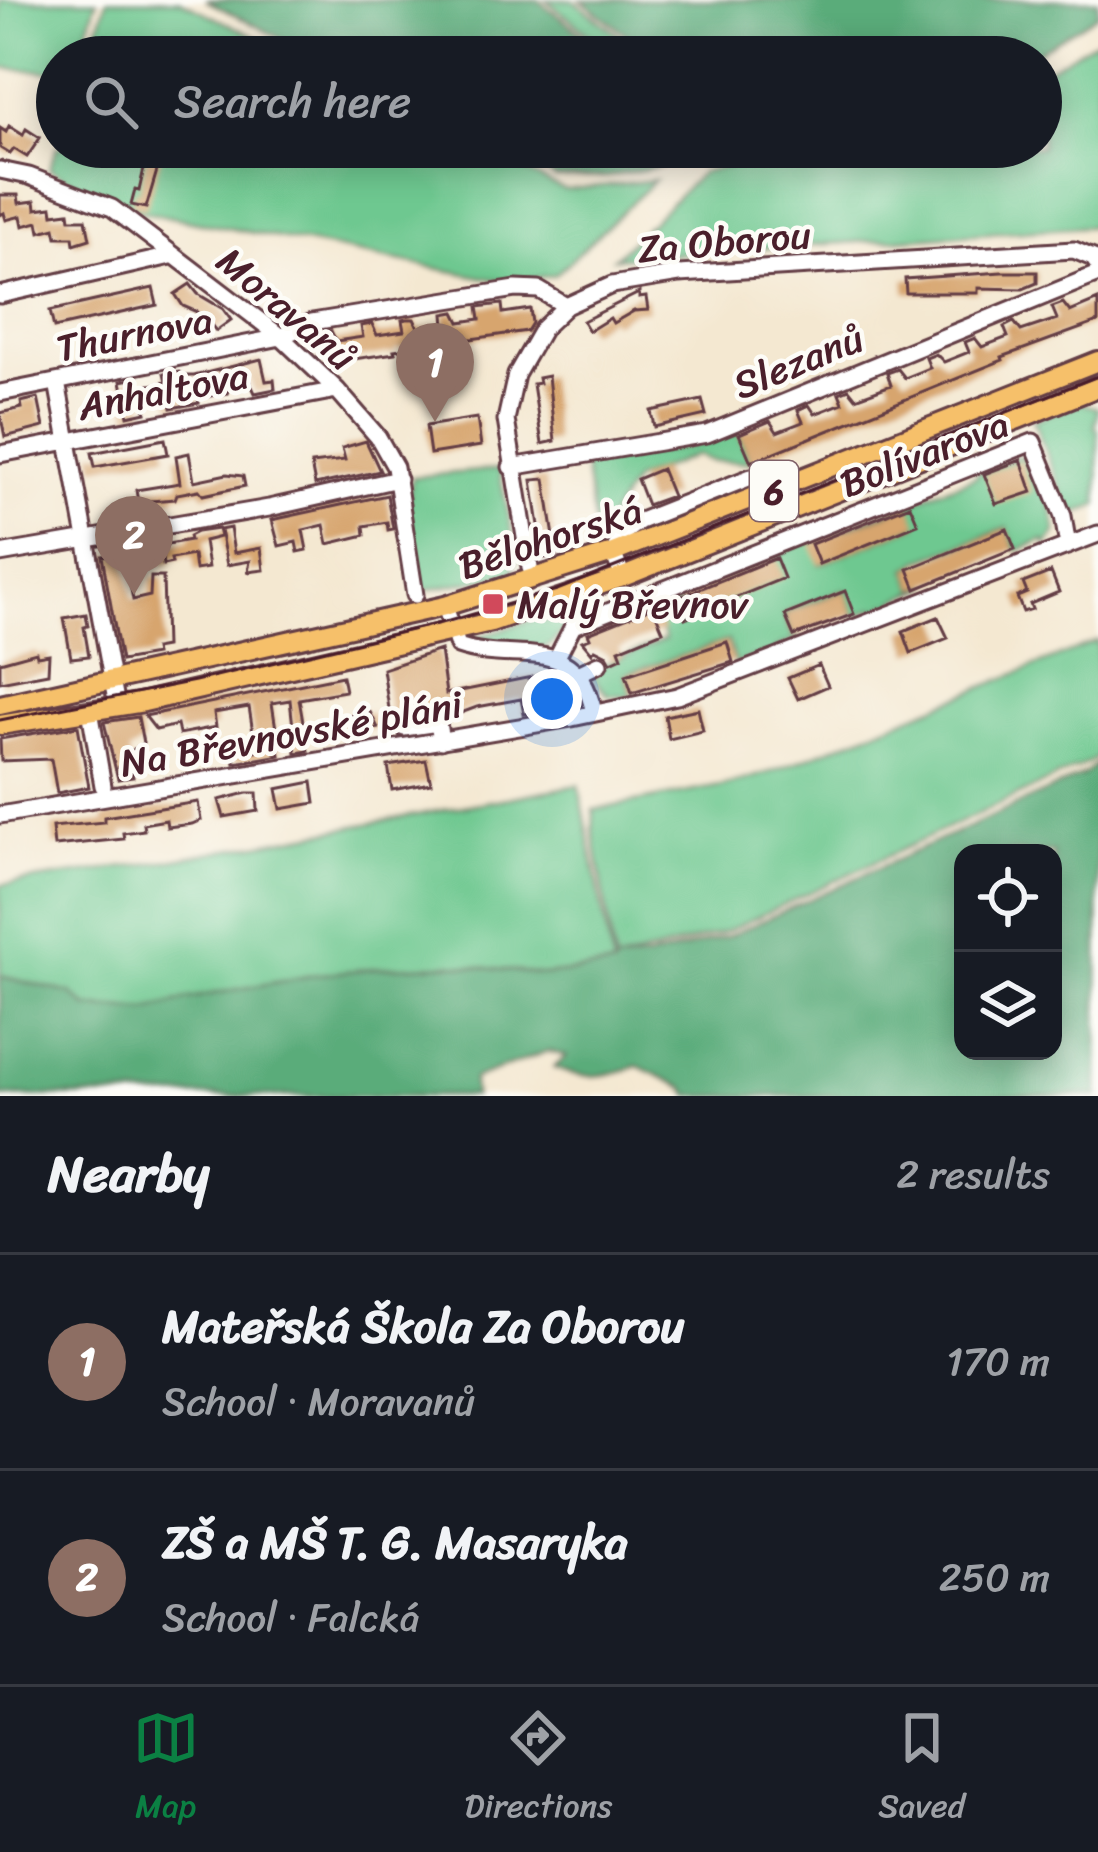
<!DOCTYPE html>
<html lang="en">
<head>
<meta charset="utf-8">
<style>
	:root { --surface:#171b24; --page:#20242c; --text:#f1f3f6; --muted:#9ea1a6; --line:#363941; --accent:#0b8043 }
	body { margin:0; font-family:Sriracha,sans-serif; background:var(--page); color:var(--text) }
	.controls { position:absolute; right:36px; bottom:36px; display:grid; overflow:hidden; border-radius:24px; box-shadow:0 6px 30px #0003 }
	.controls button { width:108px; height:108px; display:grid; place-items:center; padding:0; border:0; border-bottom:3px solid var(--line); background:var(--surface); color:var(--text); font:60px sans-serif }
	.you { position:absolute; left:552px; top:699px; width:42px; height:42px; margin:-30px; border:9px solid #fff; border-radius:50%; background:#1a73e8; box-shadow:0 0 0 18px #1a73e833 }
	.badge { display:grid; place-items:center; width:78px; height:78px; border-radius:50%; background:var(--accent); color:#fff; font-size:39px; font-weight:700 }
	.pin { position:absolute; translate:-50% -99px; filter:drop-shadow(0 3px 6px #0008) }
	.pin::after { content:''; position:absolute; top:63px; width:42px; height:36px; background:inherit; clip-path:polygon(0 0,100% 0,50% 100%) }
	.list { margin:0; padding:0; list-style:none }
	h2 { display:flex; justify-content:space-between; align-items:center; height:156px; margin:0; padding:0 48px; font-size:51px }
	h2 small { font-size:39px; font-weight:400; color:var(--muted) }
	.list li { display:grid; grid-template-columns:78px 1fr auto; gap:36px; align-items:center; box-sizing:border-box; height:216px; padding:0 48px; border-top:3px solid var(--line) }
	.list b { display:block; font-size:45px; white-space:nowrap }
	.list p { margin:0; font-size:39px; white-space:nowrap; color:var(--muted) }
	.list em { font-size:39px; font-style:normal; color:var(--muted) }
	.icon { flex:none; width:66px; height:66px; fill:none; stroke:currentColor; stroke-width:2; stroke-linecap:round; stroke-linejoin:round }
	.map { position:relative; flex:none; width:1098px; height:1096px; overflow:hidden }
	.search { position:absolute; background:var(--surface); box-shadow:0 6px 30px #0003; left:36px; right:36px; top:36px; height:132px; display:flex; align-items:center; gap:30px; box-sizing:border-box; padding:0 42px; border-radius:66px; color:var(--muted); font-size:45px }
	.sheet { height:588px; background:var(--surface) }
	nav { display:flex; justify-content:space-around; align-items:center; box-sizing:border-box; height:168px; border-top:3px solid var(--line); background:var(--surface); font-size:33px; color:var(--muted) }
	nav a { display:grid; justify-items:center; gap:6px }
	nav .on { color:var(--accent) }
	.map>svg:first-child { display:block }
	.green { fill:#6ec890; stroke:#5c745e; stroke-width:3; fill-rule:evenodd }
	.forest { fill:#5aac7a; stroke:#526652; stroke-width:3; fill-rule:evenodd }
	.building { fill:#d7a56e }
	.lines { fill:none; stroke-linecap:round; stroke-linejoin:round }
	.minor-casing { stroke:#643d44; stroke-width:21 }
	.major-casing { stroke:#643d44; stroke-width:24 }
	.minor { stroke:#fff; stroke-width:15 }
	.major { stroke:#f6c06b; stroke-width:18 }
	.tram { stroke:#4a1f2b; stroke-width:3 }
	.poi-dot { fill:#d1495b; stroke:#fdfcf7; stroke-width:4.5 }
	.labels { text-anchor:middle; stroke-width:9; stroke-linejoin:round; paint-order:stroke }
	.shield { fill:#fdfcf7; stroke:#806168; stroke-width:3 }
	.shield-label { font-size:36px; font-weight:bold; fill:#4a1f2b }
	.street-label { font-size:39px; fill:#4a1f2b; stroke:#fdfcf7 }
	.poi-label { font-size:39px; fill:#4a1f2b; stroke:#fdfcf7; text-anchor:start }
</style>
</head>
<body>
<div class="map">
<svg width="1098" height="1096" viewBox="0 0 1098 1096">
	<rect width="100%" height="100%" fill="#fdfcf7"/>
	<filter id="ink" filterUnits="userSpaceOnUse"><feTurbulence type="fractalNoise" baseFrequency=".00833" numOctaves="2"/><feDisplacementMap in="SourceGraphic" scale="24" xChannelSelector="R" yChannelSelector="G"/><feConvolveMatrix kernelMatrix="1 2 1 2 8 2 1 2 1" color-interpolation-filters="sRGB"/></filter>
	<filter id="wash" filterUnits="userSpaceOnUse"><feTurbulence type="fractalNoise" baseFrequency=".004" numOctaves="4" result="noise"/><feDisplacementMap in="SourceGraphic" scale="48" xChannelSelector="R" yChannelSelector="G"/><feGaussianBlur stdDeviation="2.7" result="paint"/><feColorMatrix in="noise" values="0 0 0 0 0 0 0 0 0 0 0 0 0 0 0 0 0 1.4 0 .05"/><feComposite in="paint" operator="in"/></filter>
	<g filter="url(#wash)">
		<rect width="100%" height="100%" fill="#f4e8d1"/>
		<path class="green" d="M0 0H97L79 57H57V72L0 68Z
			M107 0H179L297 57H88Z
			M546 0H573L648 57H618Z
			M1098 39V226L614 258 702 172 816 147H1041V73Z
			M57 147H472L565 190 655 180 555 275 507 282 129 209 49 169Z
			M1080 403 1098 408 1095 427 1098 430V505L1071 516 1033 420Z
			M738 432 751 462 711 461 696 455 634 480 605 524 610 538 597 547 584 464 687 447Z
			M1018 456C1039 461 1056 512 1056 533L1047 545 1044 540 1017 551 1007 528 922 559 907 569 916 590 930 586 896 600 898 608 888 603 884 605 879 616 875 608 855 616 845 590 791 610 784 615 794 639 801 638 776 648 779 656 762 654 757 665 753 657 735 665 728 641 625 674 632 696 608 695 593 678 596 677 593 669 665 640 651 603 977 476V473ZM909 505 917 525 820 564 826 535Z
			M499 469 518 561 513 566 515 573 421 591C417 557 401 509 413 477Z
			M535 619 569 624 552 644 542 649 470 645 466 640Z
			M1098 641V756L1092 761 725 932 615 963 593 829 594 810 731 784 774 771Z
			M579 785 613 967 545 975 453 964 375 968 314 975 186 999 148 1010 86 1007 71 993 0 976V885L160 862Z"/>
		<path class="forest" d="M205 0H538L612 57H317Z
			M581 0H1098V14L1030 57H656Z
			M496 147H754L608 177 556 178Z
			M1098 763V1096H690L685 1088 638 1066C606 1076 587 1081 554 1068L566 1056 548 1051 473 1079 474 1096H0V976L71 993 87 1007 148 1010 186 999 314 975 375 968 453 964 545 975 613 967 615 963 649 958 728 936 1083 775ZM1053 853V1051H963V853Z"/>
		<g id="blocks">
			<path class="building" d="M9 126 23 135 26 129 40 138 27 157 14 149 10 154 0 148V128L6 132Z
				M128 147H164L146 208 131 205 135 190 139 191 147 155 128 150Z
				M0 195H18L19 203 35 201 36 209 52 207 53 214 69 212 70 219H86L90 239 74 244 73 237H57L55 228 40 232 38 222 23 226 21 216 6 220 4 213 0 215Z
				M1002 272H1037V283L1023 289 978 288V293H906L905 279Z
				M190 284 198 294 223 309 231 320 216 331 207 320 205 322 197 312 183 306 175 294Z
				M153 288 157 305 54 328 50 311Z
				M639 293V298L646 297 648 310 634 311 613 323 610 318 589 331 583 321Z
				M1098 300V322L1002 357 1003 360 751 462 739 434 770 421 777 432 803 422 798 410 809 405 815 414 843 403 839 393 849 389 856 398 891 385 887 373 898 369 905 378 930 368 926 358 936 354 944 362 969 352 965 342 975 338 982 347 1008 337 1004 327 1014 322 1021 331 1057 319 1052 307 1063 303 1070 312Z
				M502 304 503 313 530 309 532 323 527 331 394 350 395 353 340 361 329 362 328 353 319 355 320 333 331 331 336 341 363 337 361 326 372 324 377 335 404 331 402 320 407 319H414L419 329 445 325 444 314 455 312 460 322 480 319 478 307Z
				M261 359 266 381 274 380 275 389 255 393 248 378 237 380 226 384 228 393 198 398 199 403 171 408 168 393 143 397 146 412 128 416 121 381 138 378 139 387 166 382 164 374 179 372 184 376H194Z
				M548 376 555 441 542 444 533 384 539 383 538 378Z
				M38 398 44 427 5 437 0 413 22 408 21 402Z
				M702 400 706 415 654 427 651 411Z
				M477 418 481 446 430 454 426 426Z
				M165 439 168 454 95 467 92 453Z
				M366 441 380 471 315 485 311 464 345 460 342 448Z
				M189 453 194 481 227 474 243 476 245 486 203 495 199 490 177 494 175 499 138 502 136 490 180 483 176 456Z
				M1021 460 1032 492 996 504 984 474Z
				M661 469 672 496 647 505 637 479Z
				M545 479 557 556 544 558 532 480Z
				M387 495 393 529 388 530 387 522 364 526 365 535 328 544 324 525 303 530 307 550 298 552 296 542 279 546 272 520Z
				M910 505 918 524 819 564 811 544Z
				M230 528 234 553 261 548 264 570 248 572 250 561 227 565 220 530Z
				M218 529 220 537 204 541 208 568 195 570 193 555 171 559 172 563 163 565 159 539 166 538 168 544 190 540 189 536 197 532Z
				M1007 529 1015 549 916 589 908 569Z
				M124 552 133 600 150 596 151 577H163L165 647 154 649 155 655 121 661 102 556Z
				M776 558 784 578 685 618 677 598Z
				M1051 572 1059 592 1030 604 1032 609 1023 612 1017 597 1027 593 1023 583Z
				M845 591 854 614 794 636 785 615Z
				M653 607 663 631 619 649 622 657 611 662 607 655 595 649 592 653 582 641 590 638 588 633Z
				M86 614 88 626 84 627 89 656 71 658 64 618Z
				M938 617 948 638 911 653 903 631Z
				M727 642 733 662 632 693 626 675Z
				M440 650 446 694 547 674 552 709 524 714 521 699 477 707 458 714V717L449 719 436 711 391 722 383 669Z
				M36 652 37 656 49 654 48 673 0 682V662Z
				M819 665 828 686 798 699 788 678Z
				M342 676 345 691 299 699 308 751 296 753 290 700 272 703 280 755 235 763 234 753 256 751 249 707 214 713 216 727 179 734 177 725 156 730 145 716Z
				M698 709 703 731 669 739 665 716Z
				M370 712 378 728 333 736 331 726 337 725 336 718Z
				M138 717 143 743 129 752 133 777 118 779 104 722Z
				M78 726 89 787 57 793 51 759 1 761 0 739Z
				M426 760 431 783 392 790 388 766Z
				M312 782 315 803 281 809 277 789Z
				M247 793H257L258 811 224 817 219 800Z
				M198 802 201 820 192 824 167 827 166 820 143 824 144 830 123 833 124 839 54 846 52 827 104 822V817Z"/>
		</g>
	</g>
	<g filter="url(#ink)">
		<use href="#blocks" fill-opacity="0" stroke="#643d44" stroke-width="3"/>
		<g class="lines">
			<defs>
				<path id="minor" d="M0 170 29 176 112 208 281 337 337 390 378 437 395 467 415 595
					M0 295 171 256
					M57 382 117 706
					M0 393 281 337 312 322 516 289 539 290 566 306
					M0 454 337 390
					M511 467 707 434 1098 274
					M0 554 269 508 398 479
					M530 568 506 420 516 375 543 328 566 306 612 285 679 274 1074 250 1093 258 1098 265
					M623 577 613 553 622 534 640 521 751 477 799 478
					M445 606 458 646C515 666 577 630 594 713
					M556 659 573 626 1033 442 1063 516 1068 546
					M578 674 599 664
					M90 710 103 786
					M404 728 438 723 441 741
					M0 815 572 718 677 696 1098 534"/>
				<path id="major" d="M0 705 445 606 613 553 1098 361
					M0 725 144 702 491 622 623 577 1098 387"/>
			</defs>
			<use href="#minor" class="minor-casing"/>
			<use href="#major" class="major-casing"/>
			<use href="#minor" class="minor"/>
			<use href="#major" class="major"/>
			<path class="tram" d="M0 720 195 681 449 621 557 590 1098 376"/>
		</g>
	</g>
	<rect class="poi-dot" x="481" y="592" width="24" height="24" rx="6"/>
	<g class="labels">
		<rect class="shield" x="750" y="461" width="48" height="60" rx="9"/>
		<g class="shield-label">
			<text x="774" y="504">6</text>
		</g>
		<g class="street-label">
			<text transform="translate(724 241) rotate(-5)" y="14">Za Oborou</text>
			<text transform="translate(287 308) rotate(40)" y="14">Moravanů</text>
			<text transform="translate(134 333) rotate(-11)" y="14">Thurnova</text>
			<text transform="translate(798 361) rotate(-22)" y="14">Slezanů</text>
			<text transform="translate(163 390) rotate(-11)" y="14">Anhaltova</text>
			<text transform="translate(924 453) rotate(-21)" y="14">Bolívarova</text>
			<text transform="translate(550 537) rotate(-18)" y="14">Bělohorská</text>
			<text transform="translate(291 733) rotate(-10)" y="14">Na Břevnovské pláni</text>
		</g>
		<g class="poi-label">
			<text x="517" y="618">Malý Břevnov</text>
		</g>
	</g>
</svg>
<div class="controls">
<button><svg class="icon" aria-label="locate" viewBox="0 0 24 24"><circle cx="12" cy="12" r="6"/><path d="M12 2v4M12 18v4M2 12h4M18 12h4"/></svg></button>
<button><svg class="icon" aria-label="layers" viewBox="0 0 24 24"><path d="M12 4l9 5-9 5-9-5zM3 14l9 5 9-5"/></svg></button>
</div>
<div class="you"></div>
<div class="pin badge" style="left:435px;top:422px;background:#8d6e63">1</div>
<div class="pin badge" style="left:134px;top:595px;background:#8d6e63">2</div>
<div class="search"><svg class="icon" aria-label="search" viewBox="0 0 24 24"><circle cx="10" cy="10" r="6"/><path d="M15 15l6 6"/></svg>Search here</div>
</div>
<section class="sheet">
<h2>Nearby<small>2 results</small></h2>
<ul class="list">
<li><span class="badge" style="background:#8d6e63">1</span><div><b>Mateřská Škola Za Oborou</b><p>School · Moravanů</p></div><em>170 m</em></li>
<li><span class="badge" style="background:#8d6e63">2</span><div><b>ZŠ a MŠ T. G. Masaryka</b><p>School · Falcká</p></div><em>250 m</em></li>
</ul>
</section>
<nav>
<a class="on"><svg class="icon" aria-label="map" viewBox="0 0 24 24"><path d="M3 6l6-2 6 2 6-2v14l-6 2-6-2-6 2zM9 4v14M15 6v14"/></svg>Map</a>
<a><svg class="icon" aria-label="directions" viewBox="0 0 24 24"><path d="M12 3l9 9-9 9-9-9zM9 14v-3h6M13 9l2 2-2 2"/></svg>Directions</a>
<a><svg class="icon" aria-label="saved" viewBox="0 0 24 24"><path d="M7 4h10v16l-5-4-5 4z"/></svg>Saved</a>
</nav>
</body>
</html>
